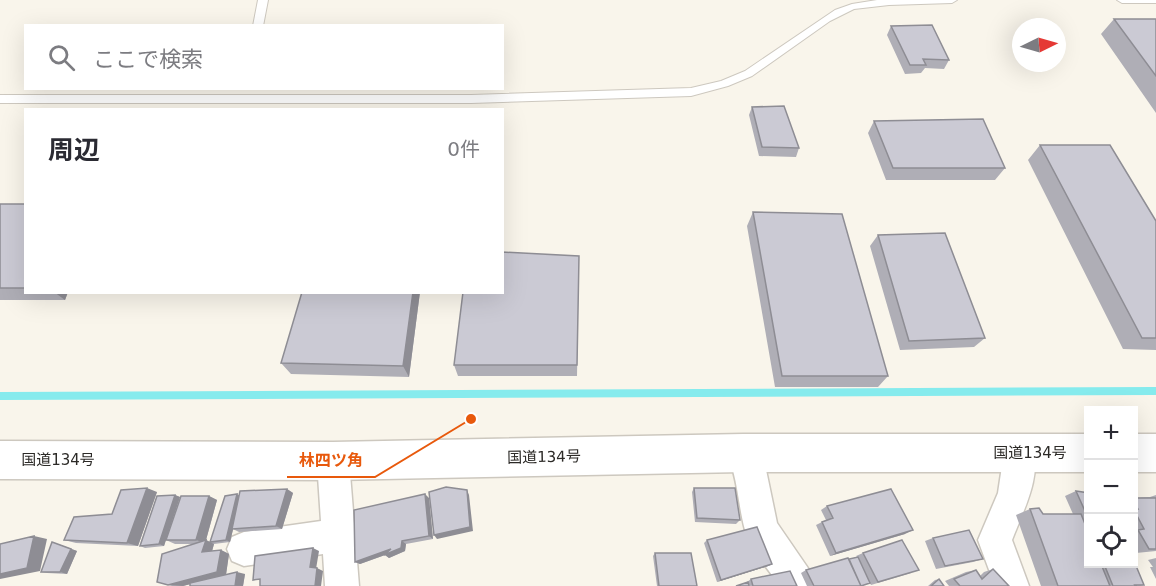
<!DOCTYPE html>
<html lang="ja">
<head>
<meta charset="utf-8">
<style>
	:root { --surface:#fff; --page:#f2f2f3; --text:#2b2b33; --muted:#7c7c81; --line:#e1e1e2 }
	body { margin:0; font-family:"DejaVu Sans","Noto Sans JP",sans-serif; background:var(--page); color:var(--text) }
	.controls { position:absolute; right:18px; bottom:18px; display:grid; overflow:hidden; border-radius:0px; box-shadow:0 6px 24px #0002 }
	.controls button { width:54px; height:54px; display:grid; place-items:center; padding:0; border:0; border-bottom:2px solid var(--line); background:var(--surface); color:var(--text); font:30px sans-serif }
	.compass { position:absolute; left:1012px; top:18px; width:54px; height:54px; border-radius:50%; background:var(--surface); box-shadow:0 6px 24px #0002; rotate:85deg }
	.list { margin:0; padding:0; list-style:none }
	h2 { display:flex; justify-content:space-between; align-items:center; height:78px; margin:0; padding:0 24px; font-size:26px }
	h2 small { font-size:20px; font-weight:400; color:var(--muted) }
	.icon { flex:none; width:33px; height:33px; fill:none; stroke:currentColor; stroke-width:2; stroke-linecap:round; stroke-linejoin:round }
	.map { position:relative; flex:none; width:1156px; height:586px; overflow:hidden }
	.search { position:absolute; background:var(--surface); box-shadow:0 6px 24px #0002; left:24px; top:24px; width:480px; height:66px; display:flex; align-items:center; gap:15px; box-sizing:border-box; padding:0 21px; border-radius:0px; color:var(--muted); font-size:22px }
	.panel { position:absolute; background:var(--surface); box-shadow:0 6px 24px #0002; left:24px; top:108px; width:480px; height:186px; border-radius:0px }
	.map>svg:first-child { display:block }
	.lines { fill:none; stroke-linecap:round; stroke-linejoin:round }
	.stream { fill:#86ebed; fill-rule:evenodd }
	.service-casing { stroke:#cdc8bf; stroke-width:2 }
	.minor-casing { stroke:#cdc8bf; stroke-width:3 }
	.trunk-casing { stroke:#cdc8bf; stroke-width:3 }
	.service { fill:#fff; fill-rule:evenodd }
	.minor { fill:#fff; fill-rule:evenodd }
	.trunk { fill:#fff; fill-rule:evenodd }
	.wall { fill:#afaeb6 }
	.shaded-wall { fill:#8e8d94 }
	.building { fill:#cbcad4; stroke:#8e8d94; stroke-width:1.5 }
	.labels { text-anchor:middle; stroke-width:4.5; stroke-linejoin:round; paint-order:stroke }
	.street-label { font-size:15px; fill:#2c2a27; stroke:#fff }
	.leader { fill:none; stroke:#e8590c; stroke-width:2 }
	.callout-dot { fill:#e8590c; stroke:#fff; stroke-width:2 }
	.callout-label { font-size:16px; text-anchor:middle; font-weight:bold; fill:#e8590c; stroke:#fff; stroke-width:4.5; stroke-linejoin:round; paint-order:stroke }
</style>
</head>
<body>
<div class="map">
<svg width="1156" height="586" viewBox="0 0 1156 586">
	<rect width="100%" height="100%" fill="#f9f5eb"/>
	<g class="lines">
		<path class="stream" d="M1156 387V395L0 400V392Z"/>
		<defs>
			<path id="service" d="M258 0H268L263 26H253Z
				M877 0H957L952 3 889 5 854 9 830 21 752 76 728 86 691 96 471 103H0V95H471L691 88 721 81 745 71 835 10 852 4Z
				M1117 0H1156V3H1122Z"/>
			<path id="minor" d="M743 438 754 442 765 465 777 523 812 574 817 586H780C768 569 751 550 745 530 738 505 738 478 727 453L732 442Z
				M1020 438 1031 442C1044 473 1023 511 1012 540L1029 586H995L978 540 998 493 1004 453 1009 442Z
				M333 445 344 450 349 461 359 586H325L323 554 244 566 232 561 227 549 232 537 244 532 321 521 317 461 322 450Z"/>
			<path id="trunk" d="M743 434H1088V472H743L333 480 0 479V441L333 442Z
				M1134 434H1156V472H1134Z"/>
		</defs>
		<use href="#service" class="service-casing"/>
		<use href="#minor" class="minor-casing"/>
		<use href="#trunk" class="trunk-casing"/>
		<use href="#service" class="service"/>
		<use href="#minor" class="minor"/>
		<use href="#trunk" class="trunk"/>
	</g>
	<path class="wall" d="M1114 19H1156V113L1101 34Z
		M891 26 949 60 944 69 925 68 921 73 905 74 887 35Z
		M752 107 799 148 796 157 759 156 749 115Z
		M874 121 1005 168 995 180H886L868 133Z
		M1040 145 1156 221V350L1123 349 1028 160Z
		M0 204H26V292H68L65 300H0Z
		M753 212 888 376 878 387H775L747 226Z
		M878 235 985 338 974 347 900 350 870 246Z
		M579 256 577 376H458L454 365Z
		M420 292 409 377 291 374 281 363Z
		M694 488 740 520 736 524 695 522 692 492Z
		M287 489 293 493 282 529 239 532 233 529 230 542 214 544 212 551 221 550 229 554 226 574H245L243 586H190V584L183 586H172L157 582 195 544H175L166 540 164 546 145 548 140 546 175 495 180 497 169 530 209 496 217 500 206 540 210 542 237 494 239 496Z
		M1076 491 1089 493V564H1134L1144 585 1140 586H1041L1016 515 1030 509 1043 514H1073L1065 496Z
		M157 492 138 546 76 543 64 540 112 514Z
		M1156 495V551L1136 553 1134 548V498L1150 497Z
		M429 498 433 539 406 544 405 551 389 558 385 555 360 564 355 562Z
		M827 506 905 534 830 556 816 525 826 520 821 510Z
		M933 538 983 559 973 562 936 569 925 541Z
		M707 540 772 564 768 566 717 582 704 543Z
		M58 544 77 551 67 574 47 573 41 572Z
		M655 553 697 586H657L653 556Z
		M863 553 911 573 871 585 870 583 861 586H807L801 573 806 570 857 557 856 556Z
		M1156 558V579L1150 567H1153L1148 560Z
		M993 569 1009 586H949L945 581 966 572 976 570 980 576 984 572Z
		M751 579 797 586H736L747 583V582Z
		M939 579 944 586H928L935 580Z"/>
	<path class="shaded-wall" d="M54 292H68L65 300Z
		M413 292H420L409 377 403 366Z
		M147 488 157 492 138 546 127 543Z
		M287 489 293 493 282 529 276 526Z
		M467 490 469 495 473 531 437 539 434 535Z
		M237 494 241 497 230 542 226 540Z
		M425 494 429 498 433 539 429 536Z
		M175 495 180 497 164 546 159 544Z
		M209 496 217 500 206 540 214 544 211 555 202 552 205 543 196 540Z
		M913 530 905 534 830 556 836 553Z
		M34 536 47 539 40 571 0 579V574Z
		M402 541 406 544 405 551 389 558 385 555 360 564 355 562Z
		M52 542 77 551 67 574 60 572Z
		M313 548 319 551 316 569 310 567Z
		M221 550 229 554 226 575 183 586 168 585Z
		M772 564 768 566 717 582 721 580Z
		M317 568 323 571 321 586H315Z
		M237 572 245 574 243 586H235Z"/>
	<path class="building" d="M1114 19H1156V76Z
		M932 25 949 60 923 59 926 65H910L891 26Z
		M784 106 799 148 762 147 752 107Z
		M983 119 1005 168H893L874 121Z
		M1040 145H1110L1156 221V338H1142Z
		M0 204H26V288H0Z
		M753 212 842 214 888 376H782Z
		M945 233 985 338 909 341 878 235Z
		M502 252 579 256 577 365H454L463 292H502Z
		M302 292H413L403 366 281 363Z
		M446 487 467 490 470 527 434 535 429 492Z
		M147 488 127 543 64 540 74 517 112 514 121 490Z
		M694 488H735L740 520 697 518Z
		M287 489 276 526 232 529 240 491Z
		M891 489 913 530 836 553 822 522 833 518 827 506Z
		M1076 491 1089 493V520Z
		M237 494 226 540 210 542 225 496Z
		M425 494 429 536 402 541 401 548 384 555 391 549 355 562 354 510Z
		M175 495 159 544 140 546 157 496Z
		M181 496H209L196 540H166Z
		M1134 498H1156V549H1149L1138 530 1144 529 1134 510V509H1138L1134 502Z
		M1039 508 1043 514H1081L1089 534V564H1101L1110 586H1058L1030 509Z
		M757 527 772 564 721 580 707 540Z
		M969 530 983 559 945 566 933 538Z
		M34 536 27 568 0 574V544Z
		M206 540 202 552 221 550 217 572 168 585 157 582 162 554Z
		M902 540 919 570 878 582 863 553Z
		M52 542 71 549 60 572H41Z
		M313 548 310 567 317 568 315 586H260V579L253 580 255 556Z
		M655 553H691L697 586H659Z
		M858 557 870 583 861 586 849 559Z
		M848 558 861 586H814L806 570Z
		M1134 561 1144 585H1135L1136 586H1113L1104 564H1134Z
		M993 569 1009 586H960L954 579 976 570 982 579Z
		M790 571 797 586H753L751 579Z
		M237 572 235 586H190V583Z
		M939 579 944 586H931Z
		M748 582 749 586H736Z"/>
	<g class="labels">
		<g class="street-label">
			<text x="1030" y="458">国道134号</text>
			<text transform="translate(544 457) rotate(-1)" y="5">国道134号</text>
			<text x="58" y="465">国道134号</text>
		</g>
	</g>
	<path class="leader" d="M471 419L375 477H287"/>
	<circle class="callout-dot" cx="471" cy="419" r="6"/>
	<g class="callout-label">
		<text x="331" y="466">林四ツ角</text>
	</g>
</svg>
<div class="controls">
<button>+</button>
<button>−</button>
<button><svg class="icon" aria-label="locate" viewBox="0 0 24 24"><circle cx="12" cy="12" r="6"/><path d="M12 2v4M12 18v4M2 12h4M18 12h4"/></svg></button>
</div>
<svg class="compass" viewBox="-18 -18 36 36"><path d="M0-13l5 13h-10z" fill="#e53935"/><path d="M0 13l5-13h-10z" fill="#7c7c81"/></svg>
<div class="search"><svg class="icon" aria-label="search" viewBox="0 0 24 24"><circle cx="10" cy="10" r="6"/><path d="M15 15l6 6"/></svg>ここで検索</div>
<section class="panel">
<h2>周辺<small>0件</small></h2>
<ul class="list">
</ul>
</section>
</div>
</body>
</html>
